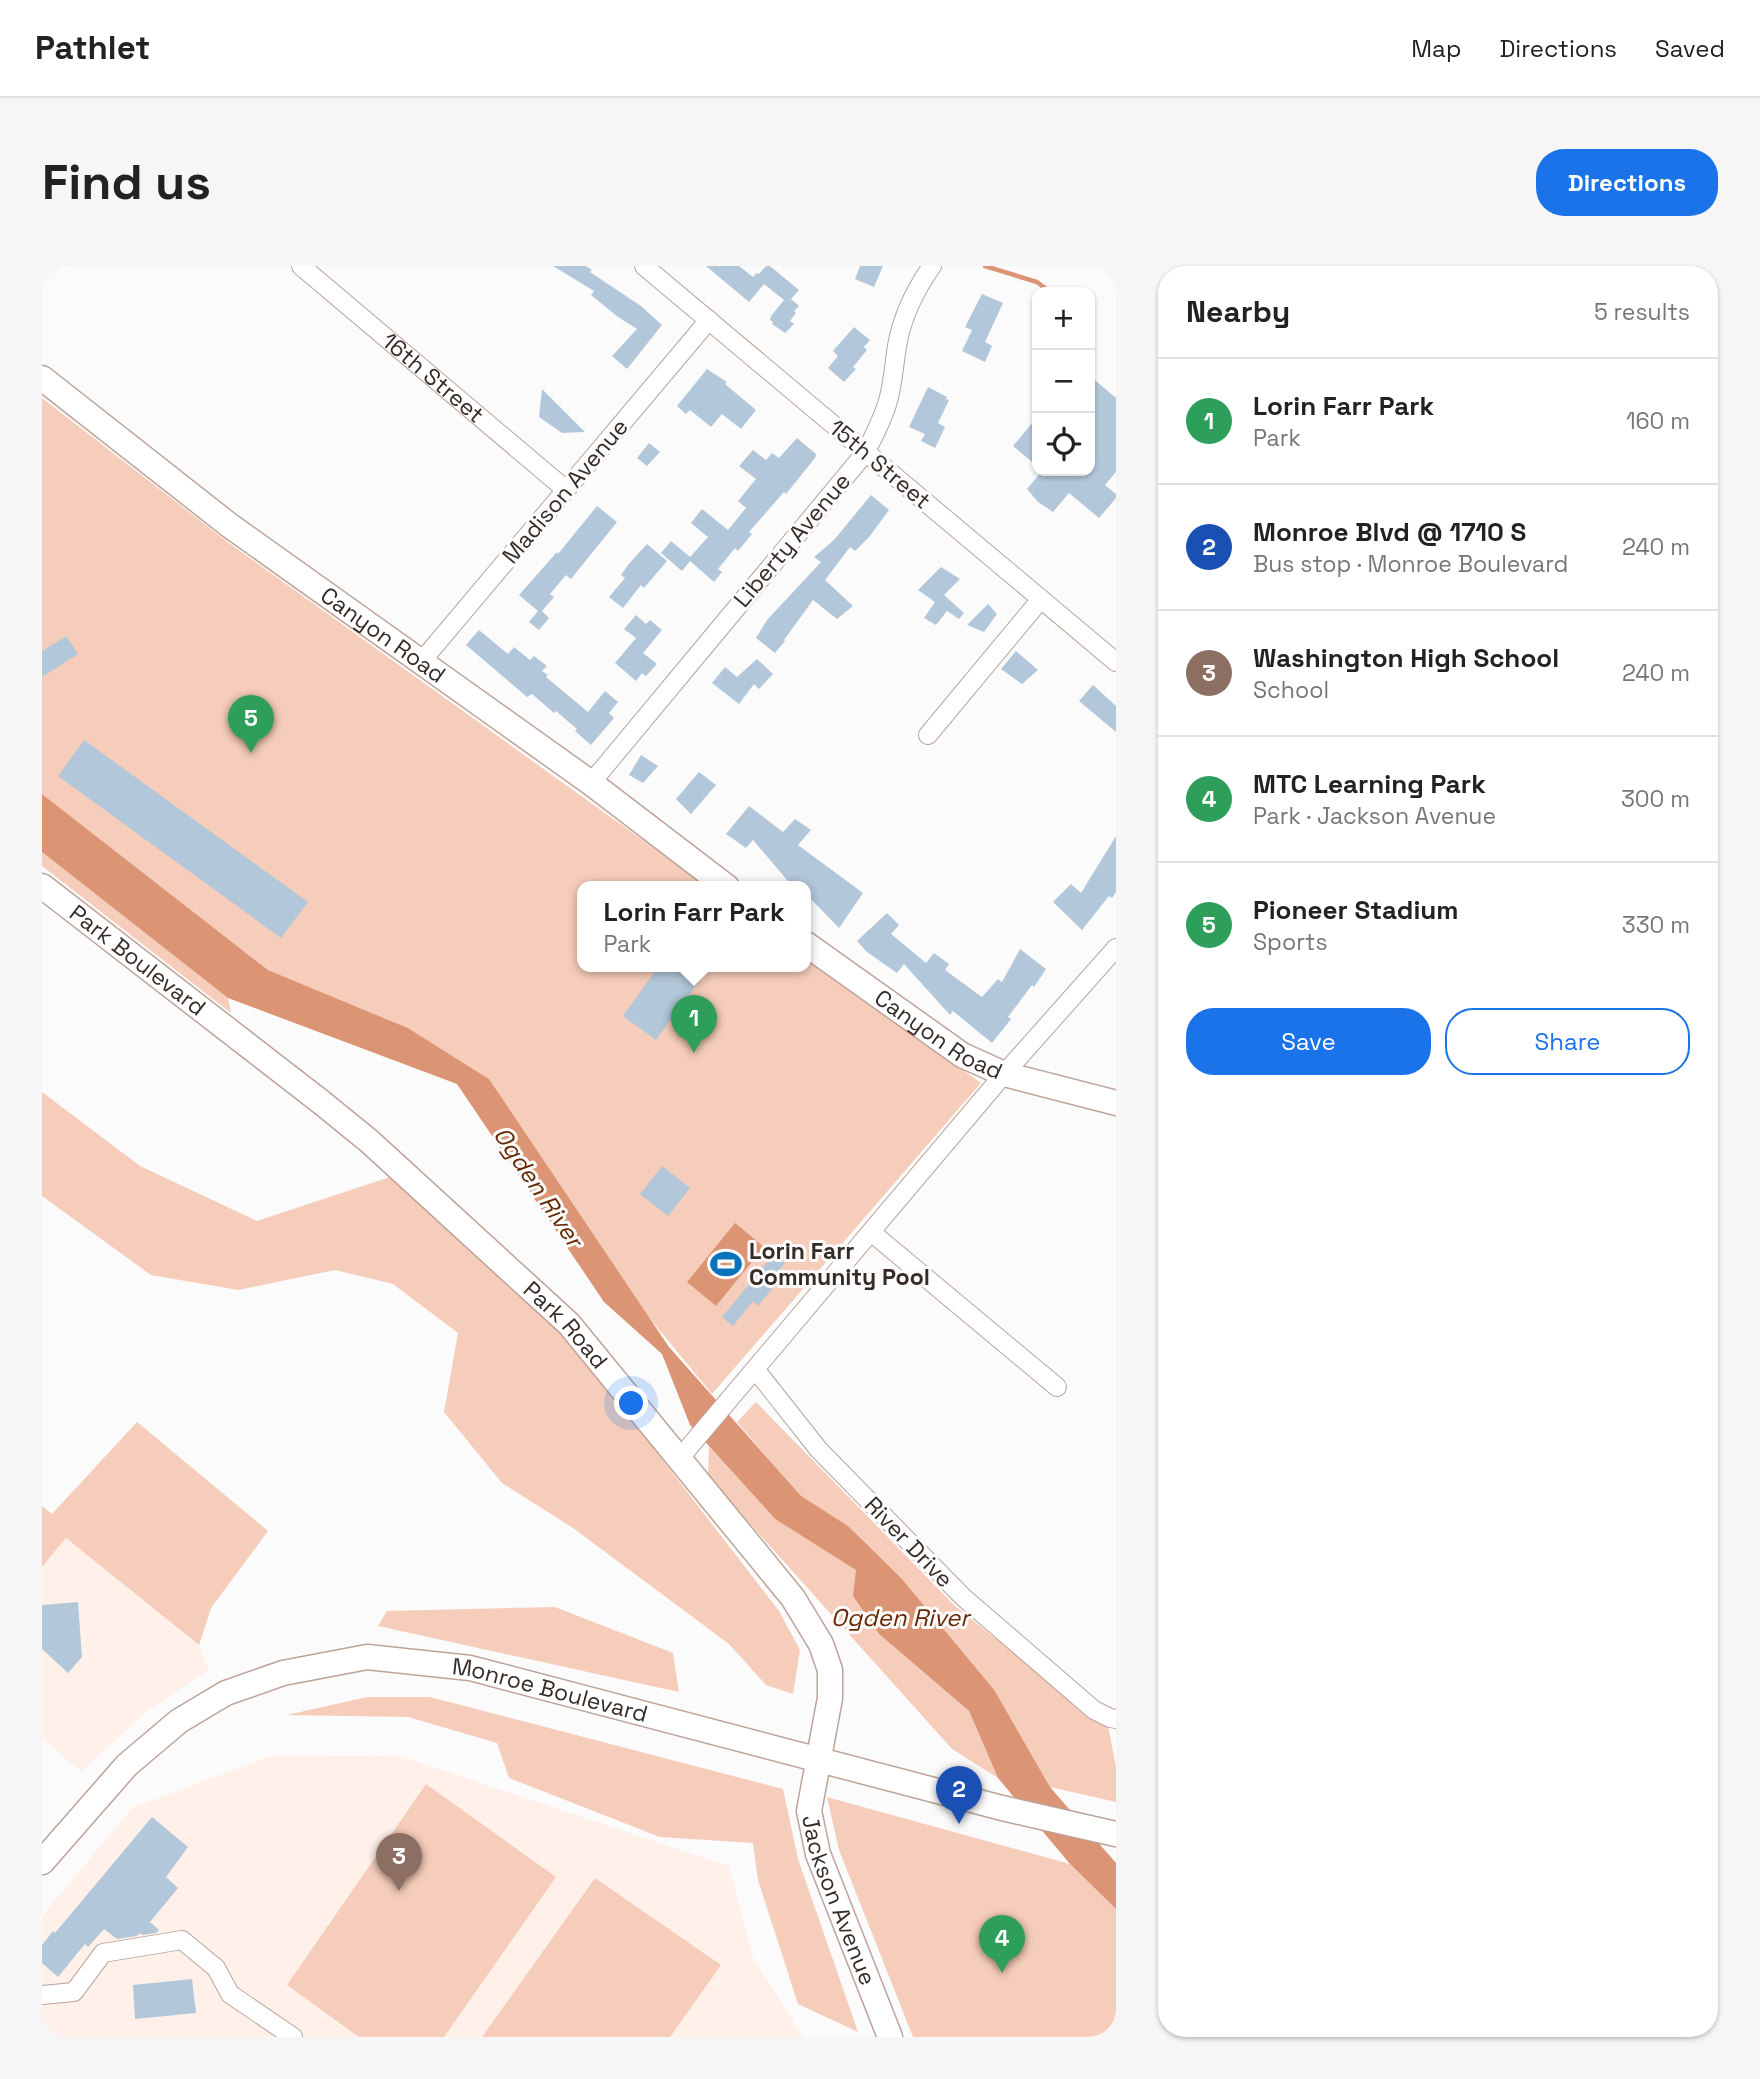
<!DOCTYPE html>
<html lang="en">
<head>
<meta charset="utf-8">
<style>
	:root { --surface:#fff; --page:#f6f6f6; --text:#222; --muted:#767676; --line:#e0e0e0; --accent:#1a73e8 }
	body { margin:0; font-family:"Space Grotesk",sans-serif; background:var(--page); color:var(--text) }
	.controls { position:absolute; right:21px; top:21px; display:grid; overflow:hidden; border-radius:14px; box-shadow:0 2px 5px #0004 }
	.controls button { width:63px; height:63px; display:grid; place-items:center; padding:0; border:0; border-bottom:2px solid var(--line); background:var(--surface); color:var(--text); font:35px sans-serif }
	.you { position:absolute; left:590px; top:1138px; width:24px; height:24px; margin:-18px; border:5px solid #fff; border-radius:50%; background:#1a73e8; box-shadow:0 0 0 10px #1a73e833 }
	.badge { display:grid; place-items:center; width:46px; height:46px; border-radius:50%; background:var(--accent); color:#fff; font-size:23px; font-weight:700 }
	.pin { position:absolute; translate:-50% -58px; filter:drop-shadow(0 2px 4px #0008) }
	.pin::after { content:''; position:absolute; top:37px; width:24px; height:21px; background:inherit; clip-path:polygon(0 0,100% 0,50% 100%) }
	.popup { position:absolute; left:535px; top:615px; width:234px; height:91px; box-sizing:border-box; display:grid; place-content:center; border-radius:14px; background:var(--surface); filter:drop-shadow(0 2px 5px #0005); font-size:23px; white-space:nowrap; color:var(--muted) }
	.popup b { font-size:26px; color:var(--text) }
	.popup::after { content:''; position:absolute; left:50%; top:100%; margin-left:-14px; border:14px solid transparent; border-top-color:var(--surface) }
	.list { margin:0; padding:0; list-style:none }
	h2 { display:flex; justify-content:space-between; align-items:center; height:91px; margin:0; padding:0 28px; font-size:30px }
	h2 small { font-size:23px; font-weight:400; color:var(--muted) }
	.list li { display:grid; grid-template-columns:46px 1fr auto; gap:21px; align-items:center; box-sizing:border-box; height:126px; padding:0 28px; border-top:2px solid var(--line) }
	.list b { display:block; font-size:26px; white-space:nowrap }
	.list p { margin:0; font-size:23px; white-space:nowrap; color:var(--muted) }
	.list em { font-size:23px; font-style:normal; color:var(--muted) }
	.actions { display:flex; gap:14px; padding:21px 28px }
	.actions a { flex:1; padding:16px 0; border:2px solid var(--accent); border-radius:28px; text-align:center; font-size:24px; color:var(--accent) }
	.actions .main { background:var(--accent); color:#fff }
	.icon { flex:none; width:38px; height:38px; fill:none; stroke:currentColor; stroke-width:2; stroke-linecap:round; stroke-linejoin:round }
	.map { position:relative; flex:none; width:1074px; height:1771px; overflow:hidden; border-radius:28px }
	header { display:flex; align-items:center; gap:42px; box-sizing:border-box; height:98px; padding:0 35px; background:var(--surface); border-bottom:2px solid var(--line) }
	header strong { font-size:33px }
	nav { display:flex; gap:38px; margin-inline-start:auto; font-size:24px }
	.intro { display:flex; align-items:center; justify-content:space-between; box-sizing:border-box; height:168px; padding:0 42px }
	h1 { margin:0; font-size:49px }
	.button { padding:18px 32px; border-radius:28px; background:var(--accent); color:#fff; font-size:24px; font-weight:700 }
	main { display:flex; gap:42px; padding:0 42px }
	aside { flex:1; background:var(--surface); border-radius:28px; box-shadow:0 2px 5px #0004 }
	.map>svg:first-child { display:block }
	.built { fill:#fff1ea }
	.green { fill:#f6cdba }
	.water { fill:#db9574 }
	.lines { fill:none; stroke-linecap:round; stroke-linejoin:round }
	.stream { stroke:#db9574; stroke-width:4.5 }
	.building { fill:#b3c7da }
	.street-casing { stroke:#bda398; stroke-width:20 }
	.secondary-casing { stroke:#bda398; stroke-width:27 }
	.street { stroke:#fff; stroke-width:18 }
	.secondary { stroke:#fff; stroke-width:24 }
	.labels { text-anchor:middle; stroke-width:6; stroke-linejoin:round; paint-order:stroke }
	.street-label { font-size:23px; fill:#362c27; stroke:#fbfbfb }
	.poi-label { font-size:23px; font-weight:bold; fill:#362c27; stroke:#fbfbfb; text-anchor:start }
	.water-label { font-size:24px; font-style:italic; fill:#672802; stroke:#fbfbfb }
</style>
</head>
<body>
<header>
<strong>Pathlet</strong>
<nav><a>Map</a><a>Directions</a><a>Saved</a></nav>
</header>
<div class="intro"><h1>Find us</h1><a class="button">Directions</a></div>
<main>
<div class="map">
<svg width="1074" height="1771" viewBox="0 0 1074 1771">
	<rect width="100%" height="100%" fill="#fbfbfb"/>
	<path class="built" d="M24 1272 157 1379 167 1404 104 1446 39 1506 0 1472V1301Z
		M231 1489 358 1490 687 1600 711 1691 761 1771H0V1650L90 1542Z"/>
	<path class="green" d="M0 132 191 280 666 621H540V701H764V691L939 817 670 1128 586 1026 447 813 366 762 226 704 0 528Z
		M0 586 186 732 189 747 0 600Z
		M0 826 98 900 215 955 348 911 522 1066 737 1345 758 1384 751 1428 724 1419 687 1378 531 1262 460 1217 402 1146 416 1067 351 1018 293 1004 196 1024 109 1009 0 930Z
		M714 1136 913 1340 1053 1453 1066 1459 1074 1501V1536L1008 1521 953 1425 806 1260 759 1231 695 1156Z
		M95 1156 226 1265 169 1342 157 1379 24 1272 0 1301V1240L10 1248Z
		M667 1180 733 1253 815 1304 811 1330 837 1368 927 1445 956 1512 910 1483 666 1211Z
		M513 1341 631 1387 637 1426 336 1360 345 1345Z
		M325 1431H388L741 1523 756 1593 816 1766 756 1738 716 1614 711 1577 618 1571 467 1512 455 1477 366 1451 245 1449Z
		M384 1518 514 1611 402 1771H317L245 1719Z
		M785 1531 1028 1598 1074 1643V1771H871L797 1584Z
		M553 1612 679 1699 628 1771H440Z"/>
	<path class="water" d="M0 528 226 704 366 762 447 813 627 1081 759 1230 806 1260 859 1312 953 1425 1008 1521 1074 1597V1643L1028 1598 956 1512 927 1445 837 1368 811 1330 814 1304 733 1253 648 1159 620 1088 562 1036 415 818 186 732 0 586Z
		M693 957 722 981 674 1040 645 1016Z"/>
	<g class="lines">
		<path class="stream" d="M943 0 995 16 1008 26"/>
	</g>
	<path class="building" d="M511 0H544L550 4 548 6 599 40 620 59 585 103 570 90 595 63 576 51 549 29 552 25Z
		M664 0H697L711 11 715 7 717 8 724 0H728L757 24 749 33 757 40 752 45 754 47 748 55 752 58 743 67 730 58 731 56 728 54 729 50 742 34 722 18 707 36Z
		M818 0H841L832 21 813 13Z
		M940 28 961 37 943 76 950 80 943 96 920 85 930 64 923 61Z
		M812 61 828 74 822 81 825 84 811 101 814 103 802 116 786 102 796 90 791 85Z
		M665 103 685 116 683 118 714 144 699 163 680 148 669 161 648 144 644 148 635 140Z
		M1048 110 1074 132V206L1063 219 1074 228V232L1057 252 1027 227 1011 246 996 236 985 223 1000 205H1048Z
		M886 121 905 131 904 133 907 134 896 157 903 161 893 182 879 175 883 168 867 161Z
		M500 123 543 166 520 167 497 151Z
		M995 151V200L971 180Z
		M755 172 774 188 773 192 744 228 742 226 707 266 710 268 696 285 693 282 676 303 680 306 672 316 648 295 640 305 619 287 629 275 648 291 666 271 649 257 660 243 686 264 704 242 696 235 714 213 697 200 711 184 724 194 730 187 737 192Z
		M607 177 618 186 605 200 595 192Z
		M829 229 847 244 828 270 813 285 808 281 783 314 811 340 795 353 771 334 742 374 743 375 733 387 714 372 725 354 779 296 772 291 792 274Z
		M555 240 575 256 529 313 524 309 508 328 512 331 500 345 507 352 497 364 487 356 496 345 477 329 515 286 516 288Z
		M605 278 625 295 602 322 599 319 581 342 567 331 583 312 579 309 586 299Z
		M899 301 918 313 902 329 922 347 917 353 905 345 894 359 882 352 893 336 876 324Z
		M946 338 955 348 942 366 925 359Z
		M594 349 604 358 608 354 620 364 601 387 615 398 604 410 600 407 594 415 573 397 594 372 582 363Z
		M437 364 466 388 472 381 488 394 492 390 505 400 500 405 506 409 504 411 546 446 563 425 576 436 567 447 572 452 549 479 533 465 535 463 514 445 512 447 490 428 485 431 424 379Z
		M24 370 36 388 0 411V385Z
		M974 385 996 404 980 418 959 403Z
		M715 393 731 408 717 423 712 418 697 438 670 417 683 401 695 411Z
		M1051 419 1074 440V466L1037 435Z
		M42 474 266 636 239 672 16 510Z
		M599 489 616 500 601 517 587 509Z
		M657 506 674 519 649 548 634 533Z
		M707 540 741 566 753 553 769 564 756 579 821 627 797 662 764 628V621H751L711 574 704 582 684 568Z
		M1074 570V626L1070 632 1067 630 1040 664 1011 636 1029 618 1039 627Z
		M845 647 857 659 849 668 884 697 892 687 907 698 903 704 940 731 956 713 960 716 978 683 1004 703 992 721 990 719 966 751 969 753 950 777 911 745 908 749 862 698 855 707 825 686 815 675Z
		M616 701H637L657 715 614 774 581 750Z
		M620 900 648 922 626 950 598 928Z
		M732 988 743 997 725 1019 730 1023 716 1040 711 1035 691 1060 680 1051Z
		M36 1336 40 1391 26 1407 0 1383V1339Z
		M110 1551 146 1581 124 1611 136 1622 108 1656 117 1664 114 1667 100 1669 98 1667 95 1670 75 1673 62 1663 46 1681 43 1678 16 1711 0 1697V1679L11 1665 13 1667Z
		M150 1713 154 1747 93 1753 91 1719Z"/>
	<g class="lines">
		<defs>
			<g id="street">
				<path id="s1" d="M259 0 523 223"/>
				<path d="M602 0 1074 396"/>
				<path d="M379 396 667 54"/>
				<path d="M886 469 999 333"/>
				<path d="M549 517 824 186C832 169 841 153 846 135 851 117 852 99 855 80 860 51 873 24 890 0"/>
				<path d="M829 966 1015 1121"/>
				<path d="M713 1103 777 1184 921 1331 1052 1444 1068 1452 1074 1453"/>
				<path d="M637 1193 962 808 1074 682"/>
				<path d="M0 1729 32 1726 61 1687 140 1674 174 1702 188 1728 251 1771"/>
			</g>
			<g id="secondary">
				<path id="s2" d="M0 112 187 259 549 517 685 621"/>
				<path id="s3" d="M0 620 279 836 327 875 527 1058 751 1332 779 1378 788 1404V1432L767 1545 776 1588 848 1771"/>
				<path id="s4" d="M764 678 920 789 962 808 1074 837"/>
				<path id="s5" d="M0 1596 85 1499 137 1455 184 1427 241 1407 325 1391 428 1402 960 1542 1074 1568"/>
			</g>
		</defs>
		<use href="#street" class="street-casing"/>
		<use href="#secondary" class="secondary-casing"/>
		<use href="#street" class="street"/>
		<use href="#secondary" class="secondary"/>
	</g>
	<defs>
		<symbol id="stadium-bare" viewBox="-9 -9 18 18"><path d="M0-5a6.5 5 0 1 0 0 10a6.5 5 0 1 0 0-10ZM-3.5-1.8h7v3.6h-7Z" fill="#0872bd" stroke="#fbfbfb" stroke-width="2.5" paint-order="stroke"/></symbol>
	</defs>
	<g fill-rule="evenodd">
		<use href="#stadium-bare" x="662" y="976" width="44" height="44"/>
	</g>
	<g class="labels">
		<g class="street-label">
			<text dy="8" stroke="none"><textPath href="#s1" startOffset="173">16th Street</textPath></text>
			<text transform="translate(838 198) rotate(40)" y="8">15th Street</text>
			<text transform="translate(523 225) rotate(-50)" y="8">Madison Avenue</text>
			<text transform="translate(750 274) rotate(-50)" y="8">Liberty Avenue</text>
			<text dy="8" stroke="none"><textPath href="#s2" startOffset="427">Canyon Road</textPath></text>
			<text dy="8" stroke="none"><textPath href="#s3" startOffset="121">Park Boulevard</textPath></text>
			<text dy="8" stroke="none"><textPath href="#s4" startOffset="161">Canyon Road</textPath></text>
			<text dy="8" stroke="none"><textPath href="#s3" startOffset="684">Park Road</textPath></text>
			<text transform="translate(867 1276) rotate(46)" y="8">River Drive</text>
			<text dy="8" stroke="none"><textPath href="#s5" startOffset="584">Monroe Boulevard</textPath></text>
			<text dy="8" stroke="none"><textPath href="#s3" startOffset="1358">Jackson Avenue</textPath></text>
		</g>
		<g class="poi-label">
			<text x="707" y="993">Lorin Farr<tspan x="707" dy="26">Community Pool</tspan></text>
		</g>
		<g class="water-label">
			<text transform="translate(496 921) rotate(56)" y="8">Ogden River</text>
			<text x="858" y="1360">Ogden River</text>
		</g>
	</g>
</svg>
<div class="controls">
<button>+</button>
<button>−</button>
<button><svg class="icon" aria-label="locate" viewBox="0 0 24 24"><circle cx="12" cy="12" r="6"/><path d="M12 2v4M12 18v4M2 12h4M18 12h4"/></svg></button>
</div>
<div class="you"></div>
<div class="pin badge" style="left:652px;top:787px;background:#2e9e5b">1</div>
<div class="popup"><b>Lorin Farr Park</b>Park</div>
<div class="pin badge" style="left:917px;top:1558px;background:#1a4fb4">2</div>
<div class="pin badge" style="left:357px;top:1625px;background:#8d6e63">3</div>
<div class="pin badge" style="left:960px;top:1707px;background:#2e9e5b">4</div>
<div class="pin badge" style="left:209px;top:487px;background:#2e9e5b">5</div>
</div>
<aside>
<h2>Nearby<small>5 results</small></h2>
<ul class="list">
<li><span class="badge" style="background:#2e9e5b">1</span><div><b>Lorin Farr Park</b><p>Park</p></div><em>160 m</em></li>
<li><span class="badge" style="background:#1a4fb4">2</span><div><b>Monroe Blvd @ 1710 S</b><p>Bus stop · Monroe Boulevard</p></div><em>240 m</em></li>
<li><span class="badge" style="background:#8d6e63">3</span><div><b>Washington High School</b><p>School</p></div><em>240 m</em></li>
<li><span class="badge" style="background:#2e9e5b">4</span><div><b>MTC Learning Park</b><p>Park · Jackson Avenue</p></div><em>300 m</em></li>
<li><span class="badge" style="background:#2e9e5b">5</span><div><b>Pioneer Stadium</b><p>Sports</p></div><em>330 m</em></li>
</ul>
<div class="actions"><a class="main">Save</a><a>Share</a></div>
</aside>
</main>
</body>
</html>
